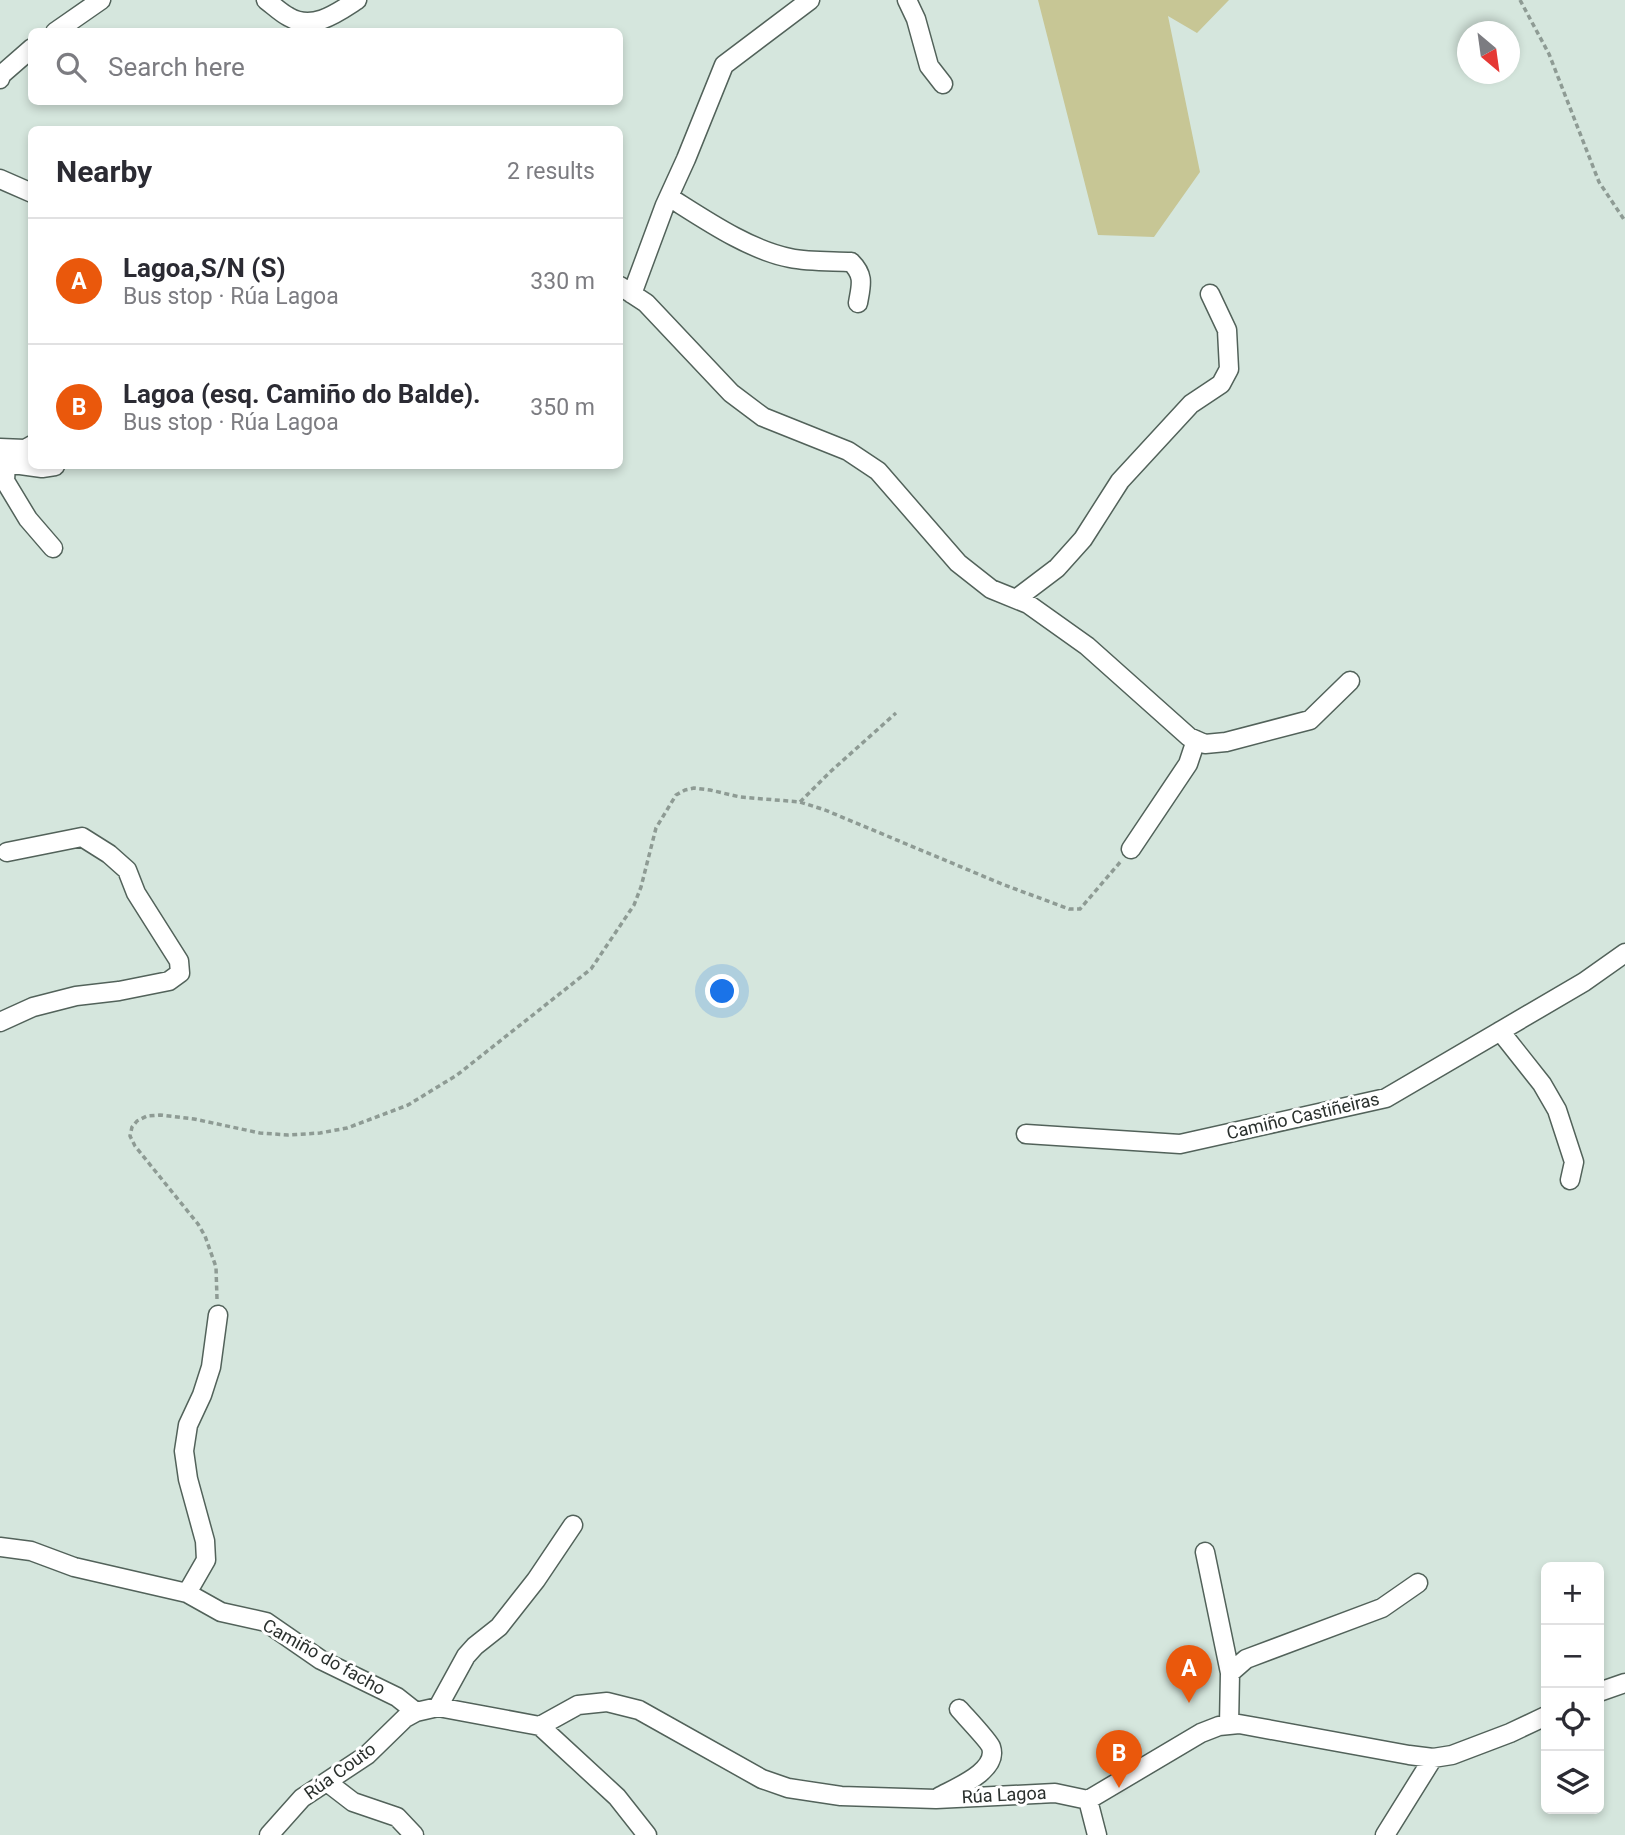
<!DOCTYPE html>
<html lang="en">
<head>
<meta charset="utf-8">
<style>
	:root { --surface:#fff; --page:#f7f7f7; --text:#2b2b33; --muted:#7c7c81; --line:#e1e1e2; --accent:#ea580c }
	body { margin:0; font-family:Roboto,sans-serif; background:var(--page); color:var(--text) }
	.controls { position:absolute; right:21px; bottom:21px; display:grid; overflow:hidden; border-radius:10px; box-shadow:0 4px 10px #0003 }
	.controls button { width:63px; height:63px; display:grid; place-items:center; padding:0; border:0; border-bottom:2px solid var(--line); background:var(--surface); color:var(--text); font:35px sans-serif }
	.compass { position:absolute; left:1457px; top:21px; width:63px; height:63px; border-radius:50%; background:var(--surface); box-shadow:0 4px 10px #0003; rotate:151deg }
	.you { position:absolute; left:723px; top:992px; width:24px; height:24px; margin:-18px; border:5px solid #fff; border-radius:50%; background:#1a73e8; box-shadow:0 0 0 10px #1a73e833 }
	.badge { display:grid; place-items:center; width:46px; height:46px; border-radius:50%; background:var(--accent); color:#fff; font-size:23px; font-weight:700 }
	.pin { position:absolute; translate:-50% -58px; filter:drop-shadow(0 2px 4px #0008) }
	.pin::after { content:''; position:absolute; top:37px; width:24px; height:21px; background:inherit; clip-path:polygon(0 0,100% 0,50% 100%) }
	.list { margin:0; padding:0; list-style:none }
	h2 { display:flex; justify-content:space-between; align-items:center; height:91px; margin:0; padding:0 28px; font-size:30px }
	h2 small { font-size:23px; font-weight:400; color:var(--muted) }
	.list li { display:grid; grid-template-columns:46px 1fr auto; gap:21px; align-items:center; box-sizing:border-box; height:126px; padding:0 28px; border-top:2px solid var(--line) }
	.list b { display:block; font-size:26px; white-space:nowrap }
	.list p { margin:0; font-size:23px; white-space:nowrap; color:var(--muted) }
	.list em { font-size:23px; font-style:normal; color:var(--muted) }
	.icon { flex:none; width:38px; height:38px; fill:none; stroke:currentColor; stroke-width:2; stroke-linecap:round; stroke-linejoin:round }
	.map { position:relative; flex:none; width:1625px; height:1835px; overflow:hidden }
	.search { position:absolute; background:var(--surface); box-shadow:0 4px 10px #0003; left:28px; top:28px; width:595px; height:77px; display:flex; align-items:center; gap:18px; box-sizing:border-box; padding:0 24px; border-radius:10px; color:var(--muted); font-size:26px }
	.panel { position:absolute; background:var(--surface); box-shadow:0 4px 10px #0003; left:28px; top:126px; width:595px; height:343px; border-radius:10px }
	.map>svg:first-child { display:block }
	.green { fill:#c7c695 }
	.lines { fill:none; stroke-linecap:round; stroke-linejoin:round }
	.minor-casing { stroke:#52625a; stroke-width:21 }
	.path { stroke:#8e9b94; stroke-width:3.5; stroke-dasharray:5 3.5; stroke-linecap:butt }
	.minor { stroke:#fff; stroke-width:18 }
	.labels { text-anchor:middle; stroke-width:6; stroke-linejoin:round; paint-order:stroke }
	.street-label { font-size:18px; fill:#2a302d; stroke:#fff }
</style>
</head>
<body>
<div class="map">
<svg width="1625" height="1835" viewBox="0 0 1625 1835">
	<rect width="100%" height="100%" fill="#d5e6dd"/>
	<path class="green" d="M1038 0H1229L1197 33 1168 16 1200 172 1154 237 1098 235Z"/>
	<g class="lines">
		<defs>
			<path id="minor" d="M266 0C274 6 281 13 289 17 313 31 337 13 357 0
				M907 0 916 19 929 66 943 84
				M55 32 101 0
				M0 79 1 75 32 48
				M0 179 32 193
				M669 197C704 219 749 250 790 258 809 262 831 261 851 262 865 276 861 285 858 303
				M620 286 646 303 731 393 763 417 848 451 878 471 958 563 991 589 1028 604 1087 646 1189 737 1205 744 1226 742 1310 720 1350 681
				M632 294 665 205 686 159 724 65 810 0
				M0 448 25 449 32 445
				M0 451 6 463 5 481 28 519 53 548
				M0 469 6 463 42 468 55 466
				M1016 599 1057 568 1083 539 1120 481 1191 404 1221 384 1229 369 1227 330 1210 294
				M1131 849 1188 764 1196 740
				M0 1022 33 1007 76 996 119 991 169 981 180 973 179 961 136 893 127 870 109 854 82 837 7 852
				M1500 1031 1542 1084 1557 1110 1574 1162 1570 1180
				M1026 1134 1180 1144 1386 1098 1584 982 1625 953
				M0 1547 31 1551 74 1567 187 1593 221 1612 266 1622 321 1660 397 1697 416 1712 438 1707 540 1726 617 1797 647 1835
				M1205 1552 1230 1673 1229 1725
				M187 1593 206 1560 205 1541 188 1479 184 1451 188 1425 202 1395 211 1367 218 1315
				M1230 1673 1246 1659 1382 1608 1418 1583
				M1599 1692 1625 1683
				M438 1707 466 1656 475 1646 499 1627 536 1580 573 1525
				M540 1726 578 1705 607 1702 639 1710 762 1779 788 1788 841 1796 936 1799 1055 1793 1088 1800 1201 1733 1219 1726 1239 1724 1409 1755 1433 1758 1452 1755 1510 1733 1546 1716
				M327 1782 353 1802 397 1817 414 1835
				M939 1797C955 1788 999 1771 991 1747 989 1741 965 1716 959 1709
				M1088 1800 1097 1835
				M269 1835 302 1798 367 1755 405 1718 416 1712
				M1385 1835 1433 1758"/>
		</defs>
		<use href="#minor" class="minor-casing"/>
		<path class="path" d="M1520 0 1549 54 1599 182 1625 221
			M800 802 830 772 896 713
			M217 1299 216 1267 205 1236 198 1224 135 1146 130 1136 132 1127 137 1121 147 1116 160 1115 194 1119 260 1133 288 1135 320 1133 347 1128 408 1105 457 1075 591 969 634 905 641 887 656 828 676 795 685 790 694 788 710 790 740 797 800 802 825 810 1002 884 1069 909H1080L1122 860"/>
		<use href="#minor" class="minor"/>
	</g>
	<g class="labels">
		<g class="street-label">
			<text transform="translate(1303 1116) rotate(-13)" y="6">Camiño Castiñeiras</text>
			<text transform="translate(324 1657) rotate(29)" y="6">Camiño do facho</text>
			<text transform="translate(340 1771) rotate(-36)" y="6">Rúa Couto</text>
			<text transform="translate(1004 1795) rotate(-3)" y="6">Rúa Lagoa</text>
		</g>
	</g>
</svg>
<div class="controls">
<button>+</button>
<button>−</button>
<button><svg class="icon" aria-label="locate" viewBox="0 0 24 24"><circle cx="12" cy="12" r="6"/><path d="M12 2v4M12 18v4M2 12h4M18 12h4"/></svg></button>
<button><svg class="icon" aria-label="layers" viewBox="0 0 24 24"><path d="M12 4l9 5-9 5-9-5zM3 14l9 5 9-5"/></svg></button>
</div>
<svg class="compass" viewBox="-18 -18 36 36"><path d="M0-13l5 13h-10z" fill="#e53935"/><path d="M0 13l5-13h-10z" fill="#7c7c81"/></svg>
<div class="you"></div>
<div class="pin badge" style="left:1189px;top:1703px">A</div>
<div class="pin badge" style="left:1119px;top:1788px">B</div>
<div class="search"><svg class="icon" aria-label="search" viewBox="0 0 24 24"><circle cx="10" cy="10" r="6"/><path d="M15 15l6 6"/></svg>Search here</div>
<section class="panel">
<h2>Nearby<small>2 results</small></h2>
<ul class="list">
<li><span class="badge">A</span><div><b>Lagoa,S/N (S)</b><p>Bus stop · Rúa Lagoa</p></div><em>330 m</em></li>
<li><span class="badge">B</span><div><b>Lagoa (esq. Camiño do Balde).</b><p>Bus stop · Rúa Lagoa</p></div><em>350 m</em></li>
</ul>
</section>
</div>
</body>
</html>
